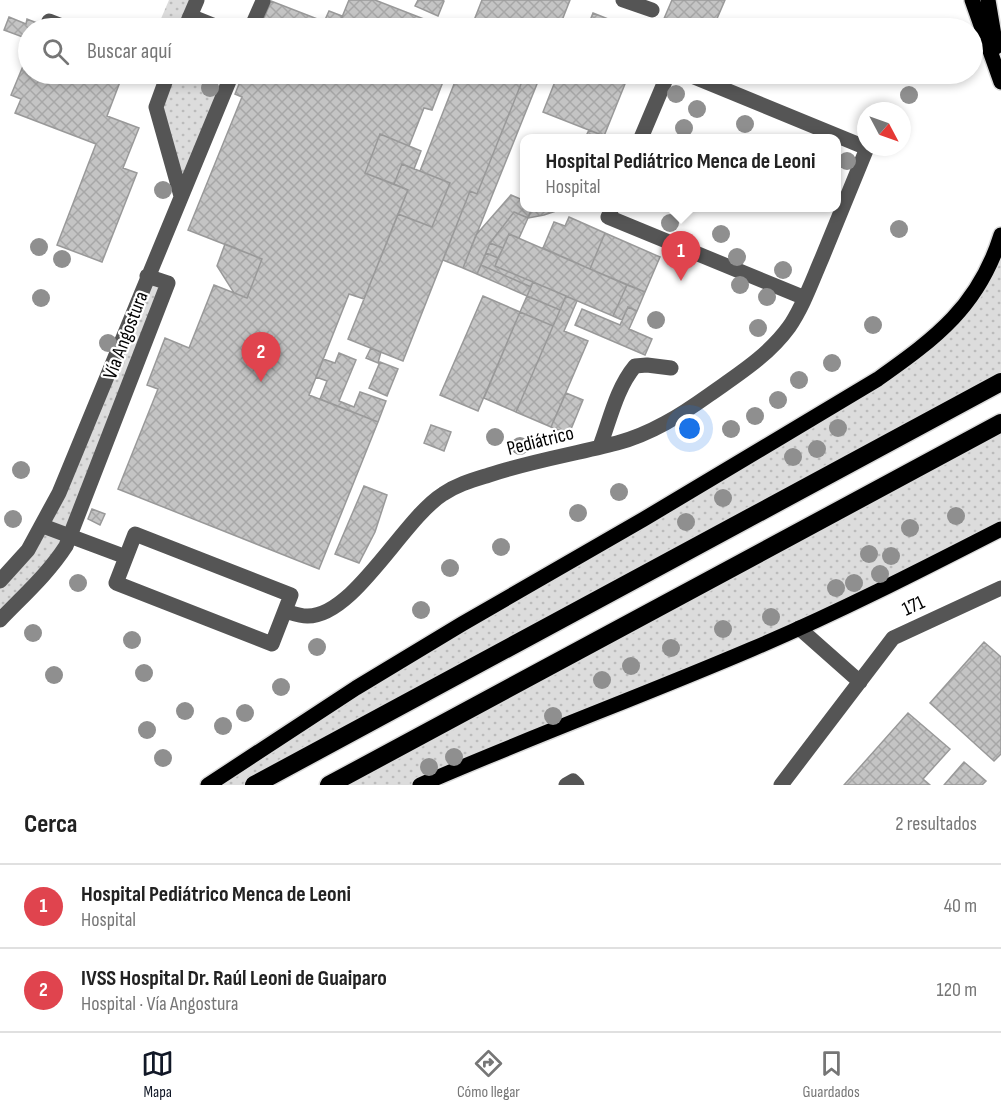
<!DOCTYPE html>
<html lang="es">
<head>
<meta charset="utf-8">
<style>
	:root { --surface:#fff; --page:#f2f2f2; --text:#222; --muted:#767676; --line:#e0e0e0; --accent:#111827 }
	body { margin:0; font-family:"Sofia Sans Condensed",sans-serif; background:var(--page); color:var(--text) }
	.compass { position:absolute; left:857px; top:102px; width:54px; height:54px; border-radius:50%; background:var(--surface); box-shadow:0 3px 9px #0003; rotate:131deg }
	.you { position:absolute; left:690px; top:429px; width:21px; height:21px; margin:-15px; border:4px solid #fff; border-radius:50%; background:#1a73e8; box-shadow:0 0 0 9px #1a73e833 }
	.badge { display:grid; place-items:center; width:39px; height:39px; border-radius:50%; background:var(--accent); color:#fff; font-size:20px; font-weight:700 }
	.pin { position:absolute; translate:-50% -50px; filter:drop-shadow(0 2px 3px #0008) }
	.pin::after { content:''; position:absolute; top:32px; width:21px; height:18px; background:inherit; clip-path:polygon(0 0,100% 0,50% 100%) }
	.popup { position:absolute; left:520px; top:134px; width:321px; height:78px; box-sizing:border-box; display:grid; place-content:center; border-radius:12px; background:var(--surface); filter:drop-shadow(0 2px 4px #0005); font-size:20px; white-space:nowrap; color:var(--muted) }
	.popup b { font-size:22px; color:var(--text) }
	.popup::after { content:''; position:absolute; left:50%; top:100%; margin-left:-12px; border:12px solid transparent; border-top-color:var(--surface) }
	.list { margin:0; padding:0; list-style:none }
	h2 { display:flex; justify-content:space-between; align-items:center; height:78px; margin:0; padding:0 24px; font-size:26px }
	h2 small { font-size:20px; font-weight:400; color:var(--muted) }
	.list li { display:grid; grid-template-columns:39px 1fr auto; gap:18px; align-items:center; box-sizing:border-box; height:84px; padding:0 24px; border-top:2px solid var(--line) }
	.list b { display:block; font-size:22px; white-space:nowrap }
	.list p { margin:0; font-size:20px; white-space:nowrap; color:var(--muted) }
	.list em { font-size:20px; font-style:normal; color:var(--muted) }
	.icon { flex:none; width:33px; height:33px; fill:none; stroke:currentColor; stroke-width:2; stroke-linecap:round; stroke-linejoin:round }
	.map { position:relative; flex:none; width:1001px; height:785px; overflow:hidden }
	.search { position:absolute; background:var(--surface); box-shadow:0 3px 9px #0003; left:18px; right:18px; top:18px; height:66px; display:flex; align-items:center; gap:15px; box-sizing:border-box; padding:0 21px; border-radius:33px; color:var(--muted); font-size:22px }
	.sheet { height:246px; background:var(--surface) }
	nav { display:flex; justify-content:space-around; align-items:center; box-sizing:border-box; height:84px; border-top:2px solid var(--line); background:var(--surface); font-size:16px; color:var(--muted) }
	nav a { display:grid; justify-items:center; gap:3px }
	nav .on { color:var(--accent) }
	.map>svg:first-child { display:block }
	.grass { fill:url(#grass-dots) }
	.building { fill:url(#building-cross-hatch); stroke:#999; stroke-width:1.5 }
	.lines { fill:none; stroke-linecap:round; stroke-linejoin:round }
	.major-casing { stroke:#dbdbdb; stroke-width:18 }
	.highway-casing { stroke:#dbdbdb; stroke-width:21 }
	.minor { stroke:#555; stroke-width:15 }
	.major { stroke:#000; stroke-width:15 }
	.highway { stroke:#000; stroke-width:18 }
	.tree { fill:#8f8f8f }
	.labels { text-anchor:middle; stroke-width:4.5; stroke-linejoin:round; paint-order:stroke }
	.street-label { font-size:20px; fill:#000; stroke:#fff }
</style>
</head>
<body>
<div class="map">
<svg width="1001" height="785" viewBox="0 0 1001 785">
	<defs>
		<pattern id="grass-dots" width="8" height="8" patternUnits="userSpaceOnUse" patternTransform="scale(1.5)"><rect width="8" height="8" fill="#dcdcdc"/><path d="M2 2h.1M6 6h.1" fill="none" stroke="#bbb" stroke-width="1.8" stroke-linecap="round"/></pattern>
		<pattern id="building-cross-hatch" width="8" height="8" patternUnits="userSpaceOnUse" patternTransform="scale(1.5)"><rect width="8" height="8" fill="#c4c4c4"/><path d="M0 0l8 8M0 8l8-8" fill="none" stroke="#a7a7a7"/></pattern>
	</defs>
	<rect width="100%" height="100%" fill="#fff"/>
	<path class="grass" d="M169 0H197L190 16 220 28H157Z
		M168 74H232L181 196 156 107Z
		M1001 235V382L254 785H208L878 379 957 315Z
		M147 276 168 283 66 546 0 620V581L28 550Z
		M1001 423V529L936 562 420 785H329Z"/>
	<path class="building" d="M349 0H375L447 28H260L271 1 338 27Z
		M418 0H442L444 1 438 16 415 6Z
		M482 0H570L559 28H471Z
		M672 0H725L713 28H686L680 26V28H660Z
		M329 11 342 16 338 27 324 22Z
		M593 13 608 19 604 28 589 23Z
		M9 17 26 24 27 19 37 23 35 28H28V39L4 30Z
		M28 54V74H123L107 116 139 128 123 168 137 173 102 262 57 245 96 144 15 113 21 99 11 95Z
		M243 74H446L432 110 424 108 409 146 380 134 365 173 408 190 364 299 349 294 309 395 378 422 319 569 118 489 158 389 147 385 165 338 189 348 214 285 247 298 262 259 188 230 242 97 235 94Z
		M458 74H525L477 194 470 191 403 361 348 339 398 214 432 227 450 183 420 171Z
		M525 74H541L463 268 443 260 470 191 477 194Z
		M558 74H629L604 136 543 112Z
		M589 130 604 136 603 138H585Z
		M380 134 421 151 414 169 402 164 394 184 365 173Z
		M402 164 450 183 432 227 398 214 408 190 394 184Z
		M511 195 525 201V208H532L528 218 514 212 490 243 477 274 463 268 476 235Z
		M532 208H565L544 215 528 218Z
		M514 212 528 218 519 238 509 234 503 248 490 243Z
		M569 217 605 233 590 269 543 248 554 222 565 226Z
		M605 233 660 257 645 292 590 269Z
		M509 234 627 285 613 316 495 266Z
		M490 243 503 248 498 258 486 253Z
		M225 244 262 259 247 298 234 293 217 266Z
		M486 253 498 258 495 266 533 282 531 287 481 265Z
		M481 265 531 287 527 296 477 274Z
		M533 282 566 296 560 310 527 296Z
		M627 285 645 292 637 311 628 307 622 320 613 316Z
		M483 296 520 312 478 411 440 395Z
		M527 296 560 310 553 326 520 312Z
		M566 296 577 301 564 331 588 341 551 427 516 412Z
		M628 307 637 311 629 329 652 339 645 355 575 325 582 309 620 325Z
		M520 312 553 326 516 412 484 398Z
		M371 348 381 352 378 363 366 358Z
		M339 353 356 360 339 401 354 407 360 392 386 401 378 422 320 399 327 381 316 377 323 359 335 363Z
		M380 362 398 369 387 396 369 388Z
		M566 393 583 400 569 434 551 427Z
		M431 425 451 432 444 451 424 443Z
		M364 486 387 495 375 532 359 563 335 554Z
		M92 509 105 514 100 525 88 519Z
		M984 642 1001 657V754L994 761 930 703Z
		M908 713 950 749 923 779 930 785H844Z
		M964 762 986 781 982 785H944Z"/>
	<g class="lines">
		<defs>
			<path id="major" d="M972 0 1001 82
				M988 0 996 47
				M208 785 356 688 462 624 644 519 878 379C936 338 979 306 1001 235
				M420 785C530 737 642 696 752 649 837 613 919 571 1001 529"/>
			<path id="highway" d="M254 785 1001 382
				M329 785 1001 423"/>
		</defs>
		<use href="#major" class="major-casing"/>
		<use href="#highway" class="highway-casing"/>
		<path class="minor" d="M623 0 652 10
			M190 16 220 28
			M49 21 67 28
			M185 28 197 0
			M251 28 263 1
			M168 74 156 107 181 196
			M641 138 668 74
			M612 208 608 217 805 298
			M600 446C610 420 616 389 635 366L647 365 671 368
			M43 526 126 557
			M135 534 291 595 272 644 116 583Z
			M0 581 28 550 59 493 232 74
			M285 611C292 613 300 616 307 616 354 617 403 519 443 494 458 484 473 480 489 475 531 461 575 454 617 443 651 434 681 415 709 395 737 375 768 356 789 327 803 307 812 281 822 258 837 221 852 185 867 148L687 74
			M0 620C23 596 48 574 66 546L168 283 147 276
			M799 628 860 682
			M566 785 573 781 577 785
			M781 785 893 638 1001 588"/>
		<use href="#major" class="major"/>
		<use href="#highway" class="highway"/>
	</g>
	<g class="tree">
		<circle cx="210" cy="88" r="9"/>
		<circle cx="676" cy="94" r="9"/>
		<circle cx="909" cy="95" r="9"/>
		<circle cx="697" cy="109" r="9"/>
		<circle cx="745" cy="124" r="9"/>
		<circle cx="684" cy="128" r="9"/>
		<circle cx="847" cy="161" r="9"/>
		<circle cx="163" cy="190" r="9"/>
		<circle cx="670" cy="223" r="9"/>
		<circle cx="899" cy="229" r="9"/>
		<circle cx="721" cy="234" r="9"/>
		<circle cx="39" cy="247" r="9"/>
		<circle cx="737" cy="257" r="9"/>
		<circle cx="62" cy="259" r="9"/>
		<circle cx="783" cy="270" r="9"/>
		<circle cx="740" cy="285" r="9"/>
		<circle cx="767" cy="297" r="9"/>
		<circle cx="41" cy="298" r="9"/>
		<circle cx="656" cy="320" r="9"/>
		<circle cx="873" cy="325" r="9"/>
		<circle cx="758" cy="328" r="9"/>
		<circle cx="108" cy="343" r="9"/>
		<circle cx="832" cy="363" r="9"/>
		<circle cx="799" cy="380" r="9"/>
		<circle cx="778" cy="400" r="9"/>
		<circle cx="755" cy="416" r="9"/>
		<circle cx="838" cy="428" r="9"/>
		<circle cx="731" cy="429" r="9"/>
		<circle cx="495" cy="437" r="9"/>
		<circle cx="520" cy="446" r="9"/>
		<circle cx="817" cy="449" r="9"/>
		<circle cx="793" cy="457" r="9"/>
		<circle cx="21" cy="470" r="9"/>
		<circle cx="619" cy="492" r="9"/>
		<circle cx="723" cy="498" r="9"/>
		<circle cx="578" cy="513" r="9"/>
		<circle cx="956" cy="516" r="9"/>
		<circle cx="13" cy="519" r="9"/>
		<circle cx="686" cy="522" r="9"/>
		<circle cx="910" cy="528" r="9"/>
		<circle cx="501" cy="547" r="9"/>
		<circle cx="869" cy="554" r="9"/>
		<circle cx="891" cy="556" r="9"/>
		<circle cx="450" cy="568" r="9"/>
		<circle cx="880" cy="574" r="9"/>
		<circle cx="78" cy="583" r="9"/>
		<circle cx="854" cy="583" r="9"/>
		<circle cx="836" cy="588" r="9"/>
		<circle cx="421" cy="610" r="9"/>
		<circle cx="771" cy="617" r="9"/>
		<circle cx="723" cy="629" r="9"/>
		<circle cx="33" cy="633" r="9"/>
		<circle cx="132" cy="640" r="9"/>
		<circle cx="317" cy="647" r="9"/>
		<circle cx="671" cy="648" r="9"/>
		<circle cx="631" cy="666" r="9"/>
		<circle cx="144" cy="673" r="9"/>
		<circle cx="54" cy="675" r="9"/>
		<circle cx="602" cy="680" r="9"/>
		<circle cx="281" cy="687" r="9"/>
		<circle cx="185" cy="711" r="9"/>
		<circle cx="245" cy="713" r="9"/>
		<circle cx="553" cy="716" r="9"/>
		<circle cx="223" cy="726" r="9"/>
		<circle cx="147" cy="730" r="9"/>
		<circle cx="454" cy="757" r="9"/>
		<circle cx="163" cy="758" r="9"/>
		<circle cx="429" cy="767" r="9"/>
	</g>
	<g class="labels">
		<g class="street-label">
			<text transform="translate(125 335) rotate(-69)" y="7">Vía Angostura</text>
			<text transform="translate(540 440) rotate(-14)" y="7">Pediátrico</text>
			<text transform="translate(913 605) rotate(-25)" y="7">171</text>
		</g>
	</g>
</svg>
<svg class="compass" viewBox="-18 -18 36 36"><path d="M0-13l5 13h-10z" fill="#e53935"/><path d="M0 13l5-13h-10z" fill="#767676"/></svg>
<div class="you"></div>
<div class="pin badge" style="left:681px;top:281px;background:#e0444e">1</div>
<div class="popup"><b>Hospital Pediátrico Menca de Leoni</b>Hospital</div>
<div class="pin badge" style="left:261px;top:382px;background:#e0444e">2</div>
<div class="search"><svg class="icon" aria-label="search" viewBox="0 0 24 24"><circle cx="10" cy="10" r="6"/><path d="M15 15l6 6"/></svg>Buscar aquí</div>
</div>
<section class="sheet">
<h2>Cerca<small>2 resultados</small></h2>
<ul class="list">
<li><span class="badge" style="background:#e0444e">1</span><div><b>Hospital Pediátrico Menca de Leoni</b><p>Hospital</p></div><em>40 m</em></li>
<li><span class="badge" style="background:#e0444e">2</span><div><b>IVSS Hospital Dr. Raúl Leoni de Guaiparo</b><p>Hospital · Vía Angostura</p></div><em>120 m</em></li>
</ul>
</section>
<nav>
<a class="on"><svg class="icon" aria-label="map" viewBox="0 0 24 24"><path d="M3 6l6-2 6 2 6-2v14l-6 2-6-2-6 2zM9 4v14M15 6v14"/></svg>Mapa</a>
<a><svg class="icon" aria-label="directions" viewBox="0 0 24 24"><path d="M12 3l9 9-9 9-9-9zM9 14v-3h6M13 9l2 2-2 2"/></svg>Cómo llegar</a>
<a><svg class="icon" aria-label="saved" viewBox="0 0 24 24"><path d="M7 4h10v16l-5-4-5 4z"/></svg>Guardados</a>
</nav>
</body>
</html>
